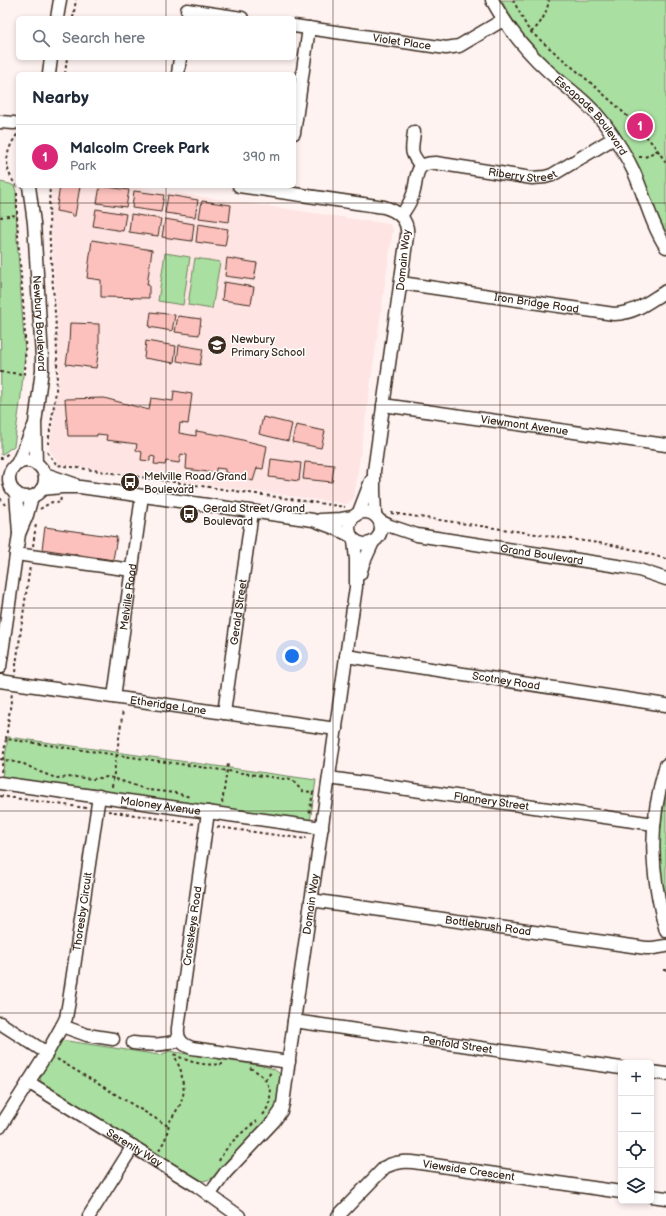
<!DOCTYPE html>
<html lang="en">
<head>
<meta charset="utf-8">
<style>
	:root { --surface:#fff; --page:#f2f2f3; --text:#1f2937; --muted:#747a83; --line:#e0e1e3; --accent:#db2777 }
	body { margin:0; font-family:"Balsamiq Sans",sans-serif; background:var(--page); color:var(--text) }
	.controls { position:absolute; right:12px; bottom:12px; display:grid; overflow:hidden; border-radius:6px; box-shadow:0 2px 6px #0003 }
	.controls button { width:36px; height:36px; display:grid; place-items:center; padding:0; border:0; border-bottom:1px solid var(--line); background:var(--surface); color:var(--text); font:20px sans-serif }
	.you { position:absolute; left:292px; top:656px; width:14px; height:14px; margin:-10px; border:3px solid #fff; border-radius:50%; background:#1a73e8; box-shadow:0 0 0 6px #1a73e833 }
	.badge { display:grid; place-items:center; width:26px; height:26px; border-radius:50%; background:var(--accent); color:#fff; font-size:13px; font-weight:700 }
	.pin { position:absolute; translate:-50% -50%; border:2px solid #fff; box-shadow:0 1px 4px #0006 }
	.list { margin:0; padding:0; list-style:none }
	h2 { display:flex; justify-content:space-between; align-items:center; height:52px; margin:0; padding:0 16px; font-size:17px }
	h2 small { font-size:13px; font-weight:400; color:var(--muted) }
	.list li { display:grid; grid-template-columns:26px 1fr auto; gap:12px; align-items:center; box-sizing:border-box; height:64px; padding:0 16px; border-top:1px solid var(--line) }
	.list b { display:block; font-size:15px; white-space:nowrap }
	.list p { margin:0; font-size:13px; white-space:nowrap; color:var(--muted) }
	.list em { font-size:13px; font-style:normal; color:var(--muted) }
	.icon { flex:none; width:22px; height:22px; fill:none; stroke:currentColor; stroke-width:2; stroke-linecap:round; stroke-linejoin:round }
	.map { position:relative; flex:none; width:666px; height:1216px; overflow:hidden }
	.search { position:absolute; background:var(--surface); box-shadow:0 2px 6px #0003; left:16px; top:16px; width:280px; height:44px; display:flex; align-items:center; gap:10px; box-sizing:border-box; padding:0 14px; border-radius:6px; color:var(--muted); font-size:15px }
	.panel { position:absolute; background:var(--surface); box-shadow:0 2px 6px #0003; left:16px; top:72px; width:280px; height:116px; border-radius:6px }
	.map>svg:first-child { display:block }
	.built { fill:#fee4e2 }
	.green { fill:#a9dfa1; stroke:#728460 }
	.building { fill:#fdc1bd; stroke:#3b2a1e }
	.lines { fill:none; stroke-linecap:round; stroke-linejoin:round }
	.minor-casing { stroke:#3b2a1e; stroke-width:15 }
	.path { stroke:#3b2a1e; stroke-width:2; stroke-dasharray:3 3; stroke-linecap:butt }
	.minor { stroke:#fff; stroke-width:12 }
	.grid { fill:none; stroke:#3b2a1e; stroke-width:1; stroke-opacity:0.55 }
	.labels { text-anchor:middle; stroke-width:3; stroke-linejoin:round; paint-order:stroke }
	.street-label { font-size:11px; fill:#3b2a1e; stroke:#fff }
	.poi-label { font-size:11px; fill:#3b2a1e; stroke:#fff; text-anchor:start }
</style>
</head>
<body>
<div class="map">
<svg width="666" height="1216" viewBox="0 0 666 1216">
	<rect width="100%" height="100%" fill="#fff3f2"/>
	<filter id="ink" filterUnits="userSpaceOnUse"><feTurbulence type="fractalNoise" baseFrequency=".025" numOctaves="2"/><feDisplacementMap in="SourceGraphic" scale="8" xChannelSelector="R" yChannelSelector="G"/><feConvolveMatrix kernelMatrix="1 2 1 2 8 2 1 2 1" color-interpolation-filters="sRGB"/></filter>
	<g filter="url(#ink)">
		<path class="built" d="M52 186H129L389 224 393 229 354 498 347 504 60 464 49 450 59 380 57 310 50 218Z"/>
		<path class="green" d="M501 0H666V238L662 231C654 209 647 185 636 163 627 144 615 125 601 109 585 90 562 76 544 59 526 42 513 21 501 0Z
			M0 182 10 184 14 186 16 191 17 239 25 354 21 396 14 446 1 455Z
			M165 253 190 257 183 305 158 301Z
			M195 258 220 262 212 309 188 305Z
			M8 737 316 780 310 822 2 777Z
			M666 794V903C664 892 661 881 660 869 658 844 661 819 666 794Z
			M61 1040 160 1055 170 1051 175 1052 263 1066 274 1069 280 1074 277 1107 211 1179 199 1182 41 1084 40 1076Z"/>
		<path class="building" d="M60 186H80L75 216H72V214L56 211Z
			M100 186 129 190 126 207 97 203Z
			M134 191 164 195 161 212 132 208Z
			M168 195 198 200 195 217 165 213Z
			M202 201 231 205 229 222 199 218Z
			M96 209 126 214 123 231 93 226Z
			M131 214 161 219 158 236 129 232Z
			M165 219 194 224 192 241 162 237Z
			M198 224 228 229 225 246 196 242Z
			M92 240 152 250 147 285H149V298L101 297V280L87 278Z
			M227 258 257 263 254 280 225 276Z
			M224 282 254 287 251 304 222 300Z
			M151 312 175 315 172 331 149 327Z
			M178 316 201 319 199 335 175 332Z
			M70 323 99 324V349L96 368 66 364 69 344Z
			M146 341 176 346 174 363 144 358Z
			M179 345 203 349 200 365 177 361Z
			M174 391 192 394 188 424 180 423 179 433 196 436V431L226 436 267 446 263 469 257 468 253 481 225 472V469L216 468V473L186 469 187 455 181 454 179 463 166 461 165 465 154 464 155 457 150 456V461L141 460 142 452 136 450 137 444 106 440 107 435 97 434V436H68L65 399 104 398 149 410 151 398 173 401Z
			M263 417 292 424 288 441 259 434Z
			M296 425 325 431 321 448 292 442Z
			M271 459 301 463 299 481 269 477Z
			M305 462 334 465 332 482 303 479Z
			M45 527 117 537 113 560 42 549Z"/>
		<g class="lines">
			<defs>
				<g id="minor">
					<path id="s1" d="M492 0C507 27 526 51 548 71 567 88 588 102 604 123 615 138 626 155 634 172 645 197 651 224 666 247"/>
					<path d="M187 10 242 18"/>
					<path d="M57 18 60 0"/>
					<path id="s2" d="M294 26 446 48 459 46 503 20"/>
					<path d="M49 74 51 58"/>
					<path d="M178 74 180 58"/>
					<path d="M0 122 14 123"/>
					<path d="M414 132C412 151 409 151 421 166"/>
					<path d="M294 133 309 28"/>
					<path id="s3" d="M29 186 34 223 42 358V370L35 423 36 464"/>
					<path d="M239 186 384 207C398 211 409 220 407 236L374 471V491L375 514"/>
					<path id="s4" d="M401 216C405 210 410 203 412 197 419 181 411 162 436 163L532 178 545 177 552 175 614 138"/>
					<path id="s5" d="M401 283 614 314C636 313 648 302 666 291"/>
					<path id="s6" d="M383 405 666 445"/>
					<circle cx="27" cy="479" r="18"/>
					<path d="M17 464 34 426"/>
					<path d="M45 474 74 484"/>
					<path d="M42 489 62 487H80L313 520 337 529 351 536"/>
					<path d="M16 493 19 533"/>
					<circle cx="365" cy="528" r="16"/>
					<path d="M359 512 371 481"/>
					<path d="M320 520 341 519 353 517"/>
					<path id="s7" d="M380 521 390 526 417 535 624 567 639 570 666 579"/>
					<path d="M16 554 132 570"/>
					<path d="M360 574 363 564 373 542"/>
					<path id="s8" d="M346 656 666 705"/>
					<path d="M0 667 19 534 27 515 32 497"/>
					<path id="s9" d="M0 681 336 729"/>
					<path id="s10" d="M114 697 142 496"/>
					<path id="s11" d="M224 713 252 512"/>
					<path d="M666 765C648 824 650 871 666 931"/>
					<path id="s12" d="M329 778 654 824"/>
					<path id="s13" d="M0 783 322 828"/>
					<path d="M208 812 178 1028C177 1039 181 1044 192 1048L289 1062"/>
					<path id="s14" d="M311 900 646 948H653L666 946"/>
					<path id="s15" d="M294 1021 621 1068"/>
					<path d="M0 1023 47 1053"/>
					<path d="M62 1026 87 1035 113 1039"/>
					<path d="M133 1043C152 1045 161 1046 180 1040"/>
					<path d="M651 1072 666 1074"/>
					<path id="s16" d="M28 1082 197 1186 239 1216"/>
					<path id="s17" d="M0 1127 47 1053 62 1026 66 1018 69 1001 99 796"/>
					<path id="s18" d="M209 1195 226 1172 274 1121 281 1111 283 1104 294 1021 356 587V560L354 540"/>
					<path d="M651 1196 666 1198"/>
					<path d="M89 1216 133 1146"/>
					<path id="s19" d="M338 1216 385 1167C397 1161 407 1161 420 1163L621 1192"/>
				</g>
			</defs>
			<use href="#minor" class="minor-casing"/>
			<path class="path" d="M513 0 527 27 531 32C564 61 599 88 630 119 643 133 657 146 666 164
				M73 18 76 0
				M531 32C541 25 547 12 549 0
				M65 74 67 58
				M639 157H645L658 150
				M17 187C8 175 4 162 10 147 12 142 15 138 18 133
				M0 217 17 215V190
				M0 372 25 374C27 321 19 268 17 215
				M48 444C51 420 57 396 57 371 58 309 46 248 50 186
				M47 452 57 465 65 466V467
				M0 458H2L10 452
				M65 466 345 507
				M0 498 5 505
				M40 509 52 502 60 503 61 497
				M391 513 612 545 636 550 666 559
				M33 546 36 524
				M15 672 30 566
				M6 739 12 693
				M0 759 24 764 40 772 56 778 75 777 93 779 107 777 113 778 148 790 176 793 190 797
				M1 772 6 739 291 780 293 781 302 791 313 792 309 815
				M112 787 123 710
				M0 796 86 808
				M222 803 228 764
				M108 811 195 824
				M217 827 306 839V837
				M663 970H666
				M174 1054C190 1063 205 1066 223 1064
				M57 1059 168 1126
				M250 1068C271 1078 276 1097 263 1115
				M265 1080 272 1071
				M159 1150 165 1140 170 1121 180 1105 183 1095 184 1091 181 1071 174 1054
				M219 1161C227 1144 242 1132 257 1121"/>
			<use href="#minor" class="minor"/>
		</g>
	</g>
	<path class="grid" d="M166 0V18M333 0V1216M500 0V1216M166 58V74M166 186V1216M0 203H666M0 405H666M0 608H666M0 811H666M0 1013H666"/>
	<defs>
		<symbol id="school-disc" viewBox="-11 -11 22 22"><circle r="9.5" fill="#3b2a1e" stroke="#fff"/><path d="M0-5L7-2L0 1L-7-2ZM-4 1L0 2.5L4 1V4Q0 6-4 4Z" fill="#fff"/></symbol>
		<symbol id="bus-disc" viewBox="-11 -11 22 22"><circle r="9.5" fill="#3b2a1e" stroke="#fff"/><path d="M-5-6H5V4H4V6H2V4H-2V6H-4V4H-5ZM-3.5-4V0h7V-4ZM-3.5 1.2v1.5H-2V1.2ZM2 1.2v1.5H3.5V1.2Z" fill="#fff"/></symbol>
	</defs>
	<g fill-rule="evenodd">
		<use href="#school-disc" x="206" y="334" width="22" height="22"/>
		<use href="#bus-disc" x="119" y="471" width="22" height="22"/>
		<use href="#bus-disc" x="178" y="503" width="22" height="22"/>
	</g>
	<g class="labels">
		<g class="street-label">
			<text dy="4" stroke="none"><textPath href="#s2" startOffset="109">Violet Place</textPath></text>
			<text dy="4" stroke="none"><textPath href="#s1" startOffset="153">Escapade Boulevard</textPath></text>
			<text dy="4" stroke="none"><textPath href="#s4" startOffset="157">Riberry Street</textPath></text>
			<text transform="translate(403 260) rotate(-84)" y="4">Domain Way</text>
			<text dy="4" stroke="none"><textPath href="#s5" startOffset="137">Iron Bridge Road</textPath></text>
			<text dy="4" stroke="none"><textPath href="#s3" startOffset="138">Newbury Boulevard</textPath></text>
			<text dy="4" stroke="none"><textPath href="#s6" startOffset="143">Viewmont Avenue</textPath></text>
			<text dy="4" stroke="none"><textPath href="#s7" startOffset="166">Grand Boulevard</textPath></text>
			<text dy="4" stroke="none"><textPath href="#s10" startOffset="101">Melville Road</textPath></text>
			<text dy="4" stroke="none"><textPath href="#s11" startOffset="102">Gerald Street</textPath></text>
			<text dy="4" stroke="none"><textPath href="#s8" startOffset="162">Scotney Road</textPath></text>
			<text dy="4" stroke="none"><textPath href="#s9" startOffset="170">Etheridge Lane</textPath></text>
			<text dy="4" stroke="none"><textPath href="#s12" startOffset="164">Flannery Street</textPath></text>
			<text dy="4" stroke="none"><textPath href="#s13" startOffset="162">Maloney Avenue</textPath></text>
			<text dy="4" stroke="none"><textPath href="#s18" startOffset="320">Domain Way</textPath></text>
			<text dy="4" stroke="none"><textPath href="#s17" startOffset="235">Thoresby Circuit</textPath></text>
			<text dy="4" stroke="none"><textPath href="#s14" startOffset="179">Bottlebrush Road</textPath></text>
			<text transform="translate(192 926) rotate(-82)" y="4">Crosskeys Road</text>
			<text dy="4" stroke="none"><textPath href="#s15" startOffset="165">Penfold Street</textPath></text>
			<text dy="4" stroke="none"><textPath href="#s16" startOffset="125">Serenity Way</textPath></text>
			<text dy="4" stroke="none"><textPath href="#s19" startOffset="153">Viewside Crescent</textPath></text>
		</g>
		<g class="poi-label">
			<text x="231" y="343">Newbury<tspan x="231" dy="13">Primary School</tspan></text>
			<text x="144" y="480">Melville Road/Grand<tspan x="144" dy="13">Boulevard</tspan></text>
			<text x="203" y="512">Gerald Street/Grand<tspan x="203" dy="13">Boulevard</tspan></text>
		</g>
	</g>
</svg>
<div class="controls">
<button>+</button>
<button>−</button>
<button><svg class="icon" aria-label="locate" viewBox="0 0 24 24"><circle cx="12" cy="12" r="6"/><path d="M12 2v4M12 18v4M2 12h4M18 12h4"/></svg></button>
<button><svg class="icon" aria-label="layers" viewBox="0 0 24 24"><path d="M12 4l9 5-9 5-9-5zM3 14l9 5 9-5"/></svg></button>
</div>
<div class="you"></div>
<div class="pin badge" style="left:640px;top:126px">1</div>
<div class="search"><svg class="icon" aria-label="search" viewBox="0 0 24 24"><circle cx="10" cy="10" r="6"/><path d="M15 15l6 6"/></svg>Search here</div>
<section class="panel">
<h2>Nearby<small></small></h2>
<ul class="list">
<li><span class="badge">1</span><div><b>Malcolm Creek Park</b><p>Park</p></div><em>390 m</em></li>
</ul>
</section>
</div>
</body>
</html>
